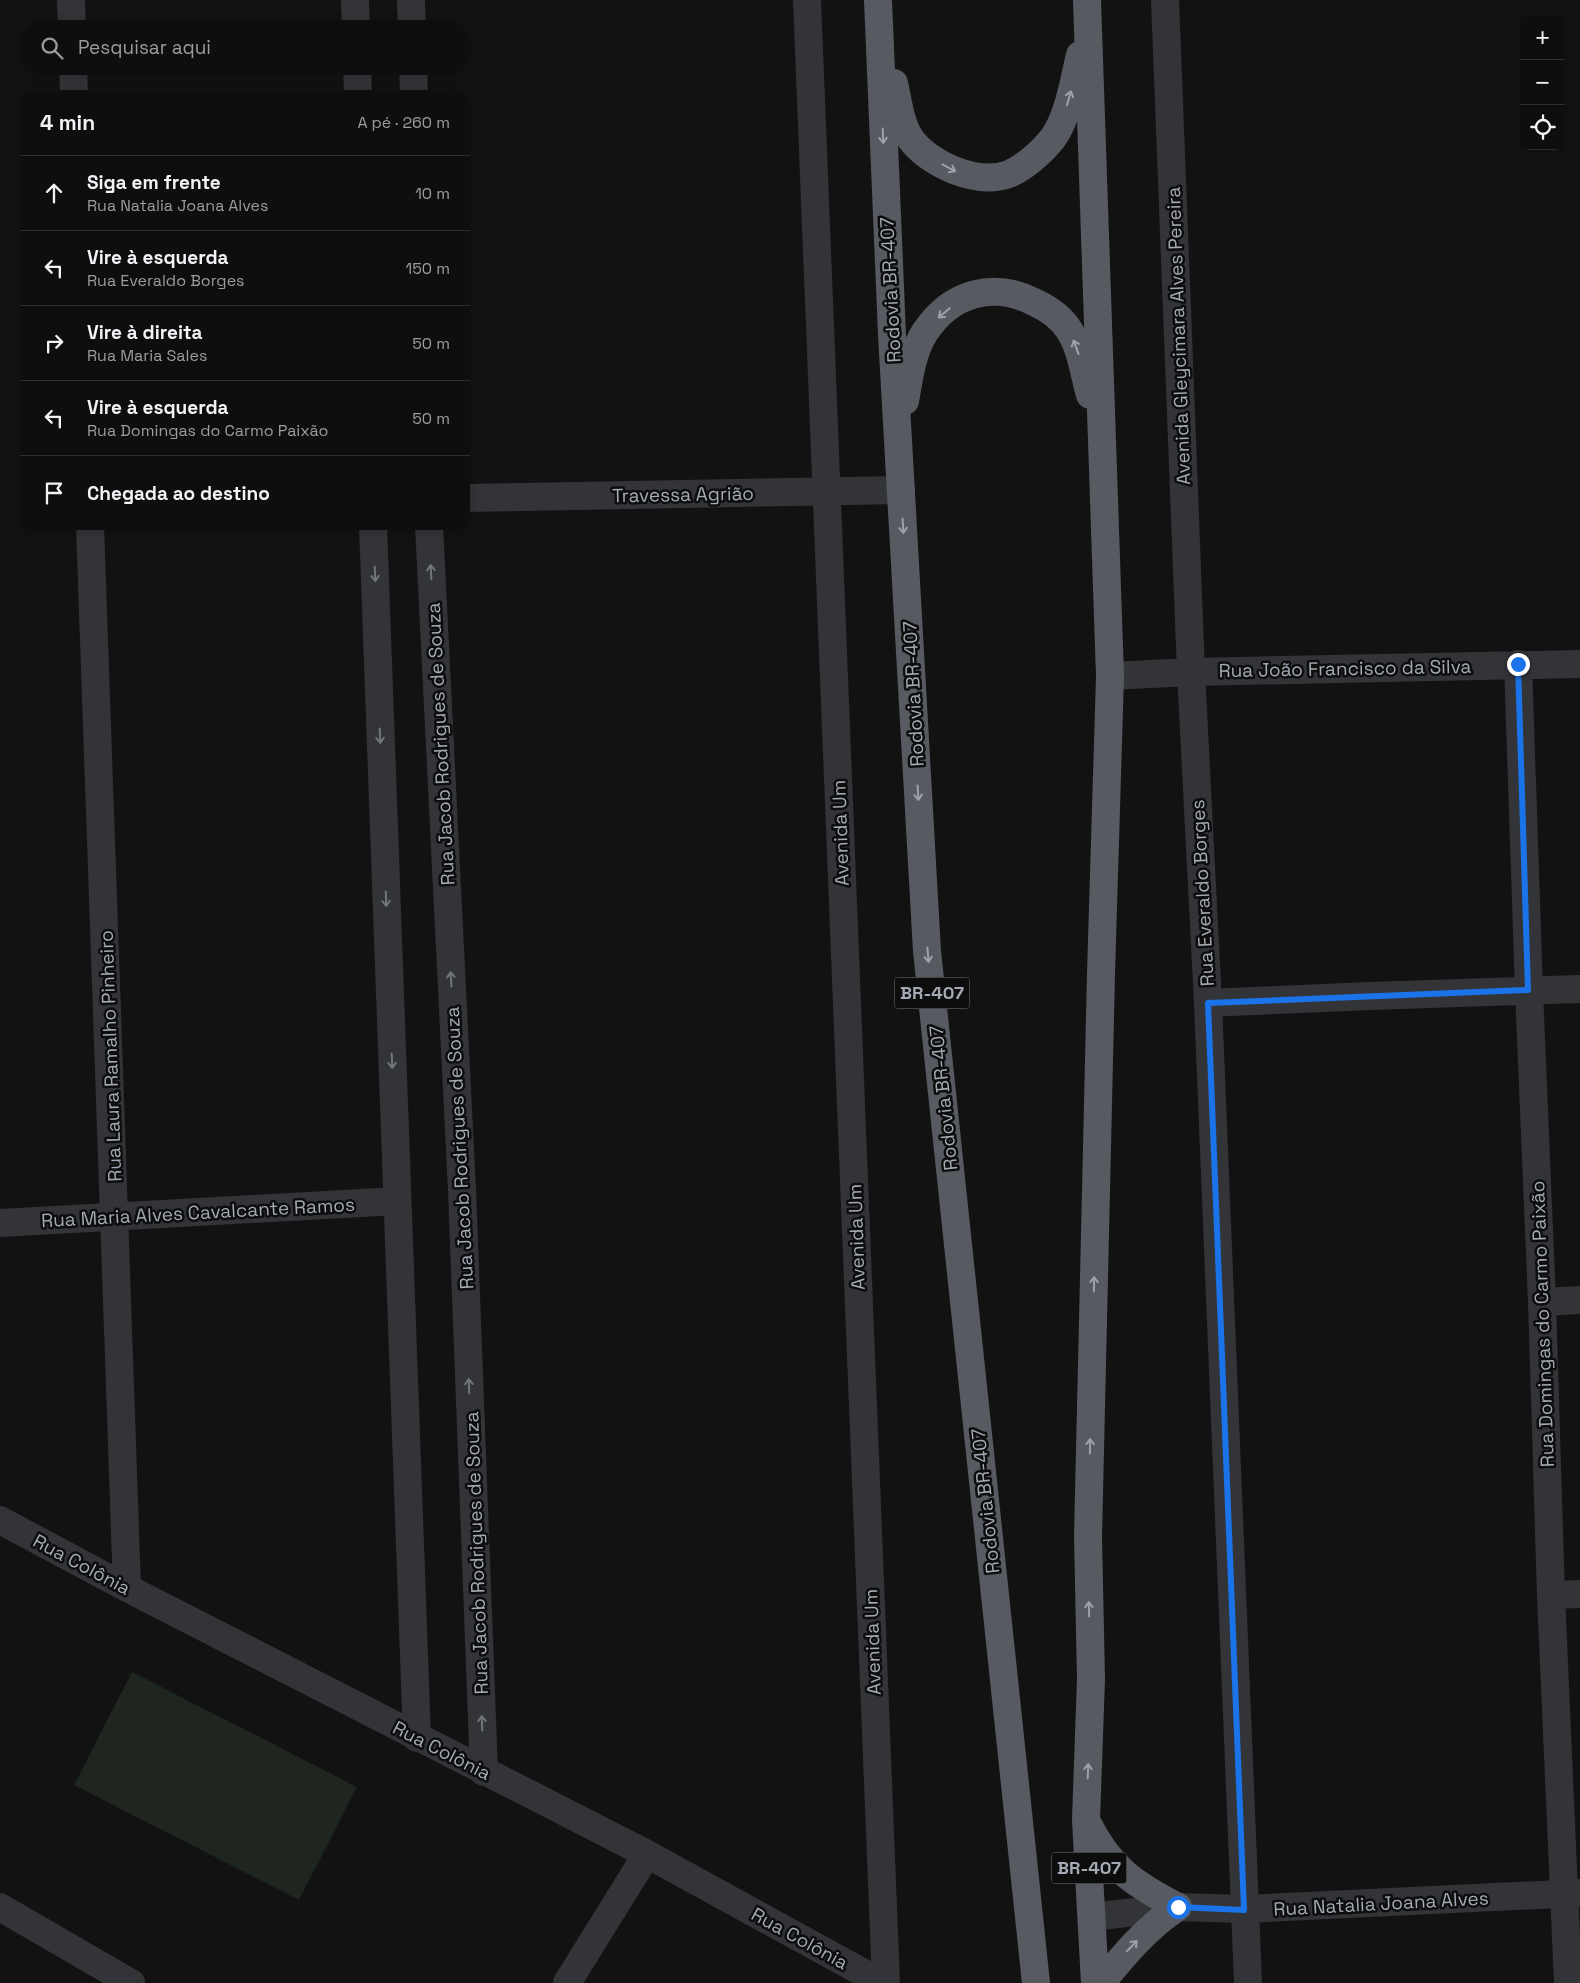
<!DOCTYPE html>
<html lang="pt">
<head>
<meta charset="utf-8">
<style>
	:root { --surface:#0e0e0e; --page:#171717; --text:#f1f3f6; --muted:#9b9c9e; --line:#2e2e2e }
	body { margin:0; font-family:"Space Grotesk",sans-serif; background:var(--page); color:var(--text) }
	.controls { position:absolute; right:15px; top:15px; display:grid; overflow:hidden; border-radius:10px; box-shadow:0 2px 12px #0003 }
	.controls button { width:45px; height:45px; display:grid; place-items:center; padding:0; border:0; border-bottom:1px solid var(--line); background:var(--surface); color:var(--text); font:25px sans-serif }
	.stop { position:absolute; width:15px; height:15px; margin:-11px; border:4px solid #1a73e8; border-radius:50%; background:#fff }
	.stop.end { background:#1a73e8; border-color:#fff; box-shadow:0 1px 5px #0008 }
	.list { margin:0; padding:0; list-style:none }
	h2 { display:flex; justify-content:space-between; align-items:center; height:65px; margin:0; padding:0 20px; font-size:21px }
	h2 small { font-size:16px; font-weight:400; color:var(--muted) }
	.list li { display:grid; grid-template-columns:32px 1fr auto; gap:15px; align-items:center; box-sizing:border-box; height:75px; padding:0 20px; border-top:1px solid var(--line) }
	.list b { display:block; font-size:19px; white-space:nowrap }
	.list p { margin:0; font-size:16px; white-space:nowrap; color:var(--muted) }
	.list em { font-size:16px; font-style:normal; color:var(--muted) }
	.icon { flex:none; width:28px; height:28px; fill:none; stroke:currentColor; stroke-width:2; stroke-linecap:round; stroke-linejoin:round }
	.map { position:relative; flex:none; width:1580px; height:1983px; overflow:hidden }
	.search { position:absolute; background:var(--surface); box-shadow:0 2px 12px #0003; left:20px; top:20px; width:450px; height:55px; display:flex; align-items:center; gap:12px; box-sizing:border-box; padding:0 18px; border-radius:28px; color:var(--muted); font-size:19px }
	.panel { position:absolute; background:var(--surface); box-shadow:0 2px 12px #0003; left:20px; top:90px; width:450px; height:440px; border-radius:15px }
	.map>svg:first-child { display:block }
	.garden { fill:#1e261f }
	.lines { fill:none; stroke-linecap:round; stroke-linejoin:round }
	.minor { stroke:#333438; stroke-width:28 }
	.trunk { stroke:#575a60; stroke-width:28 }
	.oneway { stroke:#9ba2ac }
	.oneway2 { stroke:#71757c }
	.route { stroke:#1a73e8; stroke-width:6 }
	.labels { text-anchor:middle; stroke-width:5; stroke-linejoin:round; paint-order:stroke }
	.shield { fill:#0d0d0e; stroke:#767b82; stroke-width:1 }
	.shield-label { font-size:18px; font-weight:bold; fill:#a3aab4 }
	.street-label { font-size:19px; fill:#a3aab4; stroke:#0d0d0e }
</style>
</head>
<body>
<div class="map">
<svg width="1580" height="1983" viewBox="0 0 1580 1983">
	<rect width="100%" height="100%" fill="#121213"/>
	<path class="garden" d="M132 1672 357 1787 299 1900 74 1785Z"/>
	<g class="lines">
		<path class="minor" d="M71 0 72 29
			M355 0 356 29
			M411 0 412 29
			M807 0 886 1983
			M1165 0 1191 672 1208 1003 1248 1983
			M73 66 74 95
			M357 66 358 95
			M413 66 414 95
			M465 498 901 490
			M90 525 127 1588
			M373 525 417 1738
			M429 525 462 1190 484 1772
			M1518 664 1529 991 1542 1302 1551 1595 1568 1983
			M1110 676 1191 672 1580 664
			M1208 1003 1370 996 1580 989
			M0 1223 397 1201
			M1542 1302 1580 1300
			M0 1520 127 1588 647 1854 882 1983
			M1551 1595 1580 1594
			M0 1907 131 1983
			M1092 1917 1178 1907 1244 1909 1580 1893
			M567 1983 647 1854"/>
		<path class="trunk" d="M878 0 892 335 927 951 1036 1983
			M1087 0 1110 676 1101 974 1088 1537 1091 1679 1086 1820 1095 1983
			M894 83C898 101 900 122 910 138 928 164 977 186 1009 174 1024 168 1043 151 1053 138 1068 118 1074 80 1080 55
			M905 401C909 379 912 352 925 332 951 293 993 281 1034 302 1047 308 1061 317 1069 330 1081 348 1084 374 1090 395
			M1088 1824C1111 1869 1134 1884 1178 1907 1147 1927 1124 1955 1101 1983"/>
	</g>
	<defs><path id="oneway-shaft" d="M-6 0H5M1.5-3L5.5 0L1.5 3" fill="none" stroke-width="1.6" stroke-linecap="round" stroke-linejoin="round" transform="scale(1.25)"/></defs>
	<g class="oneway">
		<use href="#oneway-shaft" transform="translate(1069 98) rotate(-74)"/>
		<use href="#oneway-shaft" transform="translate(883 136) rotate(88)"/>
		<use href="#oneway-shaft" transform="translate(949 168) rotate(28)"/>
		<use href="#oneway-shaft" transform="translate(944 313) rotate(140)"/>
		<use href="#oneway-shaft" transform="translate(1076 347) rotate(-110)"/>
		<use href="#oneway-shaft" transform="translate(903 526) rotate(87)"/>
		<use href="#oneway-shaft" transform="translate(918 793) rotate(87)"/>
		<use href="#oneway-shaft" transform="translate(928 955) rotate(85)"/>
		<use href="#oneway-shaft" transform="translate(1094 1284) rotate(-89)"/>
		<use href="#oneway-shaft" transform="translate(1090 1446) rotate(-89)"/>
		<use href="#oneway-shaft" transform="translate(1089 1609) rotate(-91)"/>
		<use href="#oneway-shaft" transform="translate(1088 1771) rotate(-88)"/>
		<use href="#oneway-shaft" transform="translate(1132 1946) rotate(-46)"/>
	</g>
	<g class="oneway2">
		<use href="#oneway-shaft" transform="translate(431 572) rotate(-93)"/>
		<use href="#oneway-shaft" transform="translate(375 574) rotate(88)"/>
		<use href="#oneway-shaft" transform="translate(380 736) rotate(88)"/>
		<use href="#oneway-shaft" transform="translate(386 899) rotate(88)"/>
		<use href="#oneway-shaft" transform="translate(451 979) rotate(-93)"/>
		<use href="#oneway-shaft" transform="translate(392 1061) rotate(88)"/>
		<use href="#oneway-shaft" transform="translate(469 1386) rotate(-92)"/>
		<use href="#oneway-shaft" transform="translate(482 1723) rotate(-92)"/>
	</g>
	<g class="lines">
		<path class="route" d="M1178 1907 1244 1910 1208 1003 1528 990 1518 664"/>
	</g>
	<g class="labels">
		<g class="shield">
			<rect x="894.5" y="977.5" width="75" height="31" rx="4"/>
			<rect x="1051.5" y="1852.5" width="75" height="31" rx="4"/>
		</g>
		<g class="shield-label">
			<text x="932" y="999">BR-407</text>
			<text x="1089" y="1874">BR-407</text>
		</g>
		<g class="street-label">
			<text transform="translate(890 290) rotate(-93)" y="7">Rodovia BR-407</text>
			<text transform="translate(1178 336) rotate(-92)" y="7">Avenida Gleycimara Alves Pereira</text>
			<text transform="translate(683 494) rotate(-1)" y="7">Travessa Agrião</text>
			<text transform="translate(1345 668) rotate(-1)" y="7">Rua João Francisco da Silva</text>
			<text transform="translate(913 694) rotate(-93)" y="7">Rodovia BR-407</text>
			<text transform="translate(440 744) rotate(-93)" y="7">Rua Jacob Rodrigues de Souza</text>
			<text transform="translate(840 833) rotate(-92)" y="7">Avenida Um</text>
			<text transform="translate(1202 893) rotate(-93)" y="7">Rua Everaldo Borges</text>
			<text transform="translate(110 1056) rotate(-92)" y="7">Rua Laura Ramalho Pinheiro</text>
			<text transform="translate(943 1098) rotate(-96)" y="7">Rodovia BR-407</text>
			<text transform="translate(459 1148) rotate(-93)" y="7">Rua Jacob Rodrigues de Souza</text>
			<text transform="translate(198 1212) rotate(-3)" y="7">Rua Maria Alves Cavalcante Ramos</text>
			<text transform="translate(856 1237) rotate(-92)" y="7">Avenida Um</text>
			<text transform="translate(1542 1324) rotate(-92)" y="7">Rua Domingas do Carmo Paixão</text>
			<text transform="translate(985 1501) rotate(-96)" y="7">Rodovia BR-407</text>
			<text transform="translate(476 1553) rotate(-92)" y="7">Rua Jacob Rodrigues de Souza</text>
			<text transform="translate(82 1564) rotate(28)" y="7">Rua Colônia</text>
			<text transform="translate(872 1642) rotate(-92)" y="7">Avenida Um</text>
			<text transform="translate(442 1750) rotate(27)" y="7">Rua Colônia</text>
			<text transform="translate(1381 1903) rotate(-3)" y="7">Rua Natalia Joana Alves</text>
			<text transform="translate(800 1938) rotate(29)" y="7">Rua Colônia</text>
		</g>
	</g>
</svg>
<div class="controls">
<button>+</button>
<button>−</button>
<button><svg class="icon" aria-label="locate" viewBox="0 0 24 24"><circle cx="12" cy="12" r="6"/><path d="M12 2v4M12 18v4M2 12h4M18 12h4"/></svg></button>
</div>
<div class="stop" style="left:1178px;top:1907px"></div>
<div class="stop end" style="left:1518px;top:664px"></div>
<div class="search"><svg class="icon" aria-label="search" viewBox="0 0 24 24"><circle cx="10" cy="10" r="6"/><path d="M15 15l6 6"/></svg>Pesquisar aqui</div>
<section class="panel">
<h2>4 min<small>A pé · 260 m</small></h2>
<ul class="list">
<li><svg class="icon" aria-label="ahead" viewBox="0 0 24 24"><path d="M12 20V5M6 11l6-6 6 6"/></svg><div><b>Siga em frente</b><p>Rua Natalia Joana Alves</p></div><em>10 m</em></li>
<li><svg class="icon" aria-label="left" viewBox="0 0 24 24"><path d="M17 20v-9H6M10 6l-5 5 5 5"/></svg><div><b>Vire à esquerda</b><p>Rua Everaldo Borges</p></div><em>150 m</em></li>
<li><svg class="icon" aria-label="right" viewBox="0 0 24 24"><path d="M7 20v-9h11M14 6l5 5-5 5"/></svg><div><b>Vire à direita</b><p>Rua Maria Sales</p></div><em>50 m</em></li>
<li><svg class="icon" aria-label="left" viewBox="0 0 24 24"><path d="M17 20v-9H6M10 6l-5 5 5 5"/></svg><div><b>Vire à esquerda</b><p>Rua Domingas do Carmo Paixão</p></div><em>50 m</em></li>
<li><svg class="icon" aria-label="arrive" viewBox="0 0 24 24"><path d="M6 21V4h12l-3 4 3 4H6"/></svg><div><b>Chegada ao destino</b></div></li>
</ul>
</section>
</div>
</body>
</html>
